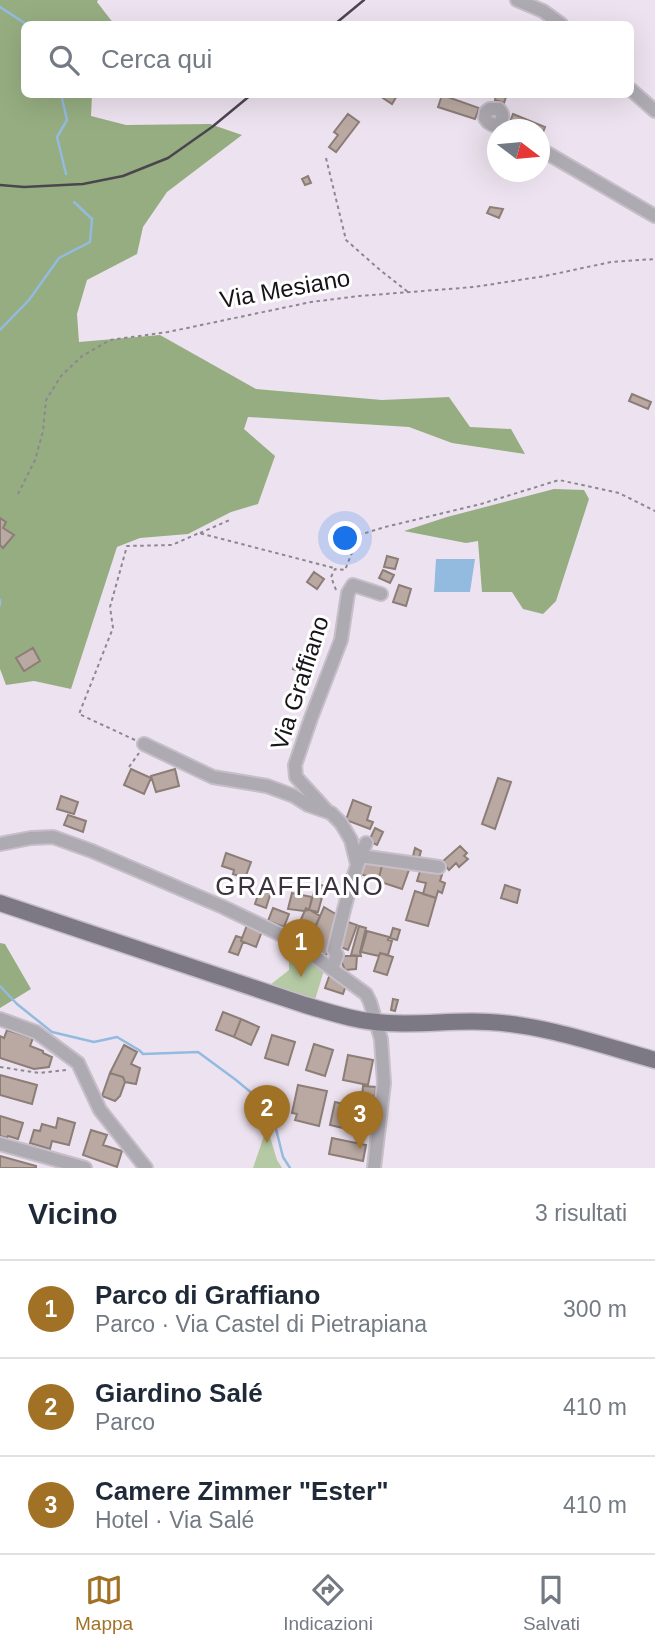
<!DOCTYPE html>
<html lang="it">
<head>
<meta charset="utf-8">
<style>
	:root { --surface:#fff; --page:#f6f6f7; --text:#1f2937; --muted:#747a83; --line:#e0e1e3; --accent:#a17125 }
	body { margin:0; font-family:Helvetica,sans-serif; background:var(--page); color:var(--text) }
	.compass { position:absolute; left:487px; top:119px; width:63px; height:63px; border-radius:50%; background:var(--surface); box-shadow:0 7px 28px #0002; rotate:106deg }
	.you { position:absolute; left:346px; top:539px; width:24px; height:24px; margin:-18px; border:5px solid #fff; border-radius:50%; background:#1a73e8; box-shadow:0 0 0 10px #1a73e833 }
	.badge { display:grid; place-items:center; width:46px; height:46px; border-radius:50%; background:var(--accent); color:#fff; font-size:23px; font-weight:700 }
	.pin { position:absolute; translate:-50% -58px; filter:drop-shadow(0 2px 4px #0008) }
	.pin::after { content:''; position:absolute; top:37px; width:24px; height:21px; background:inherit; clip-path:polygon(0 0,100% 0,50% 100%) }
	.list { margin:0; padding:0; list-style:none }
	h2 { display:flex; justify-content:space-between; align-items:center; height:91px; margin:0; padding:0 28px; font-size:30px }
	h2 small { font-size:23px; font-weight:400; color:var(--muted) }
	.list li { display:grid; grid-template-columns:46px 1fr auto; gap:21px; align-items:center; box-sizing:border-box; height:98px; padding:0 28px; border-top:2px solid var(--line) }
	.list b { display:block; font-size:26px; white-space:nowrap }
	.list p { margin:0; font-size:23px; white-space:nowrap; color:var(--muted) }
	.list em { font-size:23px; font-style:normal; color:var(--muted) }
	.icon { flex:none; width:38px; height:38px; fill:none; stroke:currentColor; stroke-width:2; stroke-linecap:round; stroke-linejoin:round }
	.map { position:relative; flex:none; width:655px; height:1168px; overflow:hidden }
	.search { position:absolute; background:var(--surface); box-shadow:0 7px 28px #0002; left:21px; right:21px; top:21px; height:77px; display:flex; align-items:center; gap:18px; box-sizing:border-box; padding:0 24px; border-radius:10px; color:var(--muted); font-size:26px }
	.sheet { height:385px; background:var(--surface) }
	nav { display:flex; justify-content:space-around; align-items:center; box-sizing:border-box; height:98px; border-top:2px solid var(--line); background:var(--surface); font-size:19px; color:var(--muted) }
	nav a { display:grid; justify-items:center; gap:4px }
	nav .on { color:var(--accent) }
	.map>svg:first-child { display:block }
	.green { fill:#b5c9a4 }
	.forest { fill:#96ad81 }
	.water { fill:#93badf }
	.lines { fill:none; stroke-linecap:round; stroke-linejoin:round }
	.stream { stroke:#93badf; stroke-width:2.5 }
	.building { fill:#b9a9a2; stroke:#8c7d77; stroke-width:2 }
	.minor-casing { stroke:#c6bec9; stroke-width:16 }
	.major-casing { stroke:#c6bec9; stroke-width:19 }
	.path { stroke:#8d8790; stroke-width:2; stroke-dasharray:3.5 3.5; stroke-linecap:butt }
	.minor { stroke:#adabb1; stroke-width:12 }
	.major { stroke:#7c7984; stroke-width:16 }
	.rail { stroke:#4b464d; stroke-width:2.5 }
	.labels { text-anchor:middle; stroke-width:6; stroke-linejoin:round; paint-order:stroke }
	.street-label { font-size:24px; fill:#171418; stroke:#fff }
	.neighbourhood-label { font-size:26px; letter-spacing:2px; fill:#3b333d; stroke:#fff }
</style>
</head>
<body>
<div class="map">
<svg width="655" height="1168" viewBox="0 0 655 1168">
	<rect width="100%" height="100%" fill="#ede3f0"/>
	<path class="green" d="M305 953 325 967 314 1003 270 985 289 970V961Z
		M267 1127 277 1160 282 1168H253Z"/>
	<path class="forest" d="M0 0H98L97 2 114 24H24V94L92 95 91 116 126 125 210 124 242 135 167 192 143 227 137 254 87 280 77 314 79 342 160 335 256 389 382 400 449 397 470 427 511 429 525 454 452 443 409 427 248 417 244 429 275 456 258 504 231 512 188 534 140 538 117 547 71 689 34 681 6 685 0 669Z
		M554 489 584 490 589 499 556 601 543 614 523 609 512 592H482L478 541 466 543 404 531 447 517Z
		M0 943 5 944 31 989 0 1008Z"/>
	<path class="water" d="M436 559H475L470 592H434Z"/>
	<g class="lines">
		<path class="stream" d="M0 7 26 24
			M61 94 67 120 57 137 66 174
			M0 330 29 300 59 258 90 242 92 219 74 202
			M0 600V605
			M0 986 17 1004 52 1032 94 1042 117 1037 139 1050 143 1054 198 1052 236 1080 271 1109 283 1157 290 1168"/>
	</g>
	<path class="building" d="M377 94H398L392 104Z
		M496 94 506 97 504 103 495 100Z
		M442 95 479 108 475 119 438 107Z
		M348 114 359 122 336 152 329 147 338 135 334 132Z
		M513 114 545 127 540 140V130H507Z
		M308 176 311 183 305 185 302 179Z
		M490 207 503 209 499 218 487 213Z
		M632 394 651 402 648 409 629 401Z
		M0 518 6 522 3 528 14 535 3 548 0 545Z
		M387 556 398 559 395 569 384 567Z
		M383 570 394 575 390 583 379 578Z
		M314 572 324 579 317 589 307 582Z
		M399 585 411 589 406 606 393 602Z
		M33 648 40 661 24 671 16 658Z
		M296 661 310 665 307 673 293 669Z
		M131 769 151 778 144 794 124 785Z
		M175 769 179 786 156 792 151 776Z
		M498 778 511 782 495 829 482 824Z
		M61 796 78 802 74 814 57 809Z
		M353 800 371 807 367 820 373 822 370 829 346 820Z
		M68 815 86 821 83 832 64 825Z
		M375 828 383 832 377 845 369 841Z
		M460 846 467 853 464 856 468 859 459 867 456 863 449 870 442 862Z
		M415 848 421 851 419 858 413 856Z
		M226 853 251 862 245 878 233 874 234 870 222 866Z
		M359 861 383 862 378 881 356 872Z
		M383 862 410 867 402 889 378 881Z
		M421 868 442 875 440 881 445 883 442 893 438 891 436 898 423 894 426 883 417 881Z
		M316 884 325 886 318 912 309 910Z
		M505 885 520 890 517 903 501 898Z
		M260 889 271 892 266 908 255 904Z
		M415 891 436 898 428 926 406 920Z
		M292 893 312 897 309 910 304 911 288 909Z
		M324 907 339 916 332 951 324 956 315 951 322 941 314 937 318 931 315 928Z
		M273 908 289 914 284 927 268 921Z
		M306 908 320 916 307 944 294 935Z
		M345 921 357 925 348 950 336 945Z
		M247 925 262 931 256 947 241 941Z
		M359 926 366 928 360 952 361 956 351 955Z
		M393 928 400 930 397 940 390 938Z
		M367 931 389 937 388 940 392 941 388 955 380 953 379 956 361 952Z
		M236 936 242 938 241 941 243 942 238 955 229 952Z
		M380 953 393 957 387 975 374 971Z
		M339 956H357L356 969 345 970Z
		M331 971 347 982 343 994 325 988Z
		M393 999 398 1000 395 1011 391 1010Z
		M223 1012 241 1019 234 1037 216 1030Z
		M241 1019 259 1027 251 1045 234 1037Z
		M7 1030 33 1038 30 1046 43 1051V1053L52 1057 49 1067 34 1069 0 1058V1036L4 1038Z
		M272 1035 295 1042 288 1065 265 1058Z
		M314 1044 333 1050 325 1076 306 1070Z
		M124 1045 137 1052 131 1064 140 1068 136 1084 125 1082 123 1077 110 1073Z
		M348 1055 373 1060 368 1085 343 1080Z
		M110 1073 123 1077 125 1082 120 1096 115 1101 102 1096Z
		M0 1075 37 1085 32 1104 0 1095Z
		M298 1085 327 1091 319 1126 295 1120 297 1114 292 1113Z
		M363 1086 376 1087 375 1096 362 1095Z
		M335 1102 369 1110 364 1133 330 1125Z
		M0 1116 23 1123 18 1139 8 1136 7 1138 0 1136Z
		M58 1118 75 1123 69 1145 52 1141 50 1149 30 1143 34 1130 40 1131 42 1124 56 1128Z
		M91 1130 107 1135 103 1145 122 1151 117 1167 83 1155Z
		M332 1138 366 1145 363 1161 329 1154Z
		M0 1156 36 1166V1168H0Z"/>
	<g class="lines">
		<defs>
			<path id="minor" d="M517 0 543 11 561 24
				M630 89 655 111
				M499 124 493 125 488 122 485 118 486 112 490 109H499C504 115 503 118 499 124L502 130
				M540 149 655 216
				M144 744 213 777 267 786 294 796 308 805 331 813 341 823 351 840 357 864
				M328 812 296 777 295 765 311 718 341 640 348 593 353 585 381 594
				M0 844 31 838 53 837 92 851 223 907 292 940 366 994 370 1002 381 1039 384 1083 374 1168
				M360 856 439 867
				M332 968 337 955 334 950C343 914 351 877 366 843
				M0 1019 36 1032 78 1063 100 1110 146 1168
				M0 1144 85 1168"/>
			<path id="major" d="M0 903 305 1005C332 1013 359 1022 388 1023 422 1025 455 1020 489 1022 545 1025 601 1045 655 1060"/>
		</defs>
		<use href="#minor" class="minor-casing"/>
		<use href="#major" class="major-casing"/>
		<path class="path" d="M326 158 346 240 380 270 408 292
			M18 494 35 460 43 431 46 400 61 376 82 356 110 340 168 332 311 302 359 296 474 287 545 276 611 262 655 259
			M200 533 232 519
			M336 590 331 577 335 569 345 570 359 535 385 527 481 504 559 480 619 493 655 511
			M135 740 79 714 113 628 110 607 127 546 172 545 199 533 334 568
			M129 767 139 753
			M0 1067 39 1073 66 1070"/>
		<use href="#minor" class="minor"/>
		<use href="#major" class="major"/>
		<path class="rail" d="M335 24 364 0
			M0 185 24 187 83 184 123 176 168 158 212 127 252 94"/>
	</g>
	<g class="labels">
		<g class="street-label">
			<text transform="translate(285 289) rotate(-10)" y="8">Via Mesiano</text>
			<text transform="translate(300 683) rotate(-72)" y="8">Via Graffiano</text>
		</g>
		<g class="neighbourhood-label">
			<text x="300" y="895">GRAFFIANO</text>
		</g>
	</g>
</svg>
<svg class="compass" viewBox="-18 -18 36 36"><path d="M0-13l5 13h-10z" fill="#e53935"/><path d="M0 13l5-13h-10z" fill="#747a83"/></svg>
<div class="you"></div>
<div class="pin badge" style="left:301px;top:977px">1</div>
<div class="pin badge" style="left:267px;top:1143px">2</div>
<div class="pin badge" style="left:360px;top:1149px">3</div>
<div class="search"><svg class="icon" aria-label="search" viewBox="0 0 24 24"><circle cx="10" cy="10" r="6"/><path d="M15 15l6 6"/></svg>Cerca qui</div>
</div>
<section class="sheet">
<h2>Vicino<small>3 risultati</small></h2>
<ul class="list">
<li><span class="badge">1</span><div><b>Parco di Graffiano</b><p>Parco · Via Castel di Pietrapiana</p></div><em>300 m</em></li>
<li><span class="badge">2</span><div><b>Giardino Salé</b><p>Parco</p></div><em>410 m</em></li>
<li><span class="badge">3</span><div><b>Camere Zimmer &quot;Ester&quot;</b><p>Hotel · Via Salé</p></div><em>410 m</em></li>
</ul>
</section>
<nav>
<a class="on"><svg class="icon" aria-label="map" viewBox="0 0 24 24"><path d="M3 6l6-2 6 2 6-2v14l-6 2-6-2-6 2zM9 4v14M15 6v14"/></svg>Mappa</a>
<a><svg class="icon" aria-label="directions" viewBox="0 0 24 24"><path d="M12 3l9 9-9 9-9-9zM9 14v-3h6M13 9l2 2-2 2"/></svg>Indicazioni</a>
<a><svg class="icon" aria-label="saved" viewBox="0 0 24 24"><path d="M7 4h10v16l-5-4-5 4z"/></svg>Salvati</a>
</nav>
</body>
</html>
